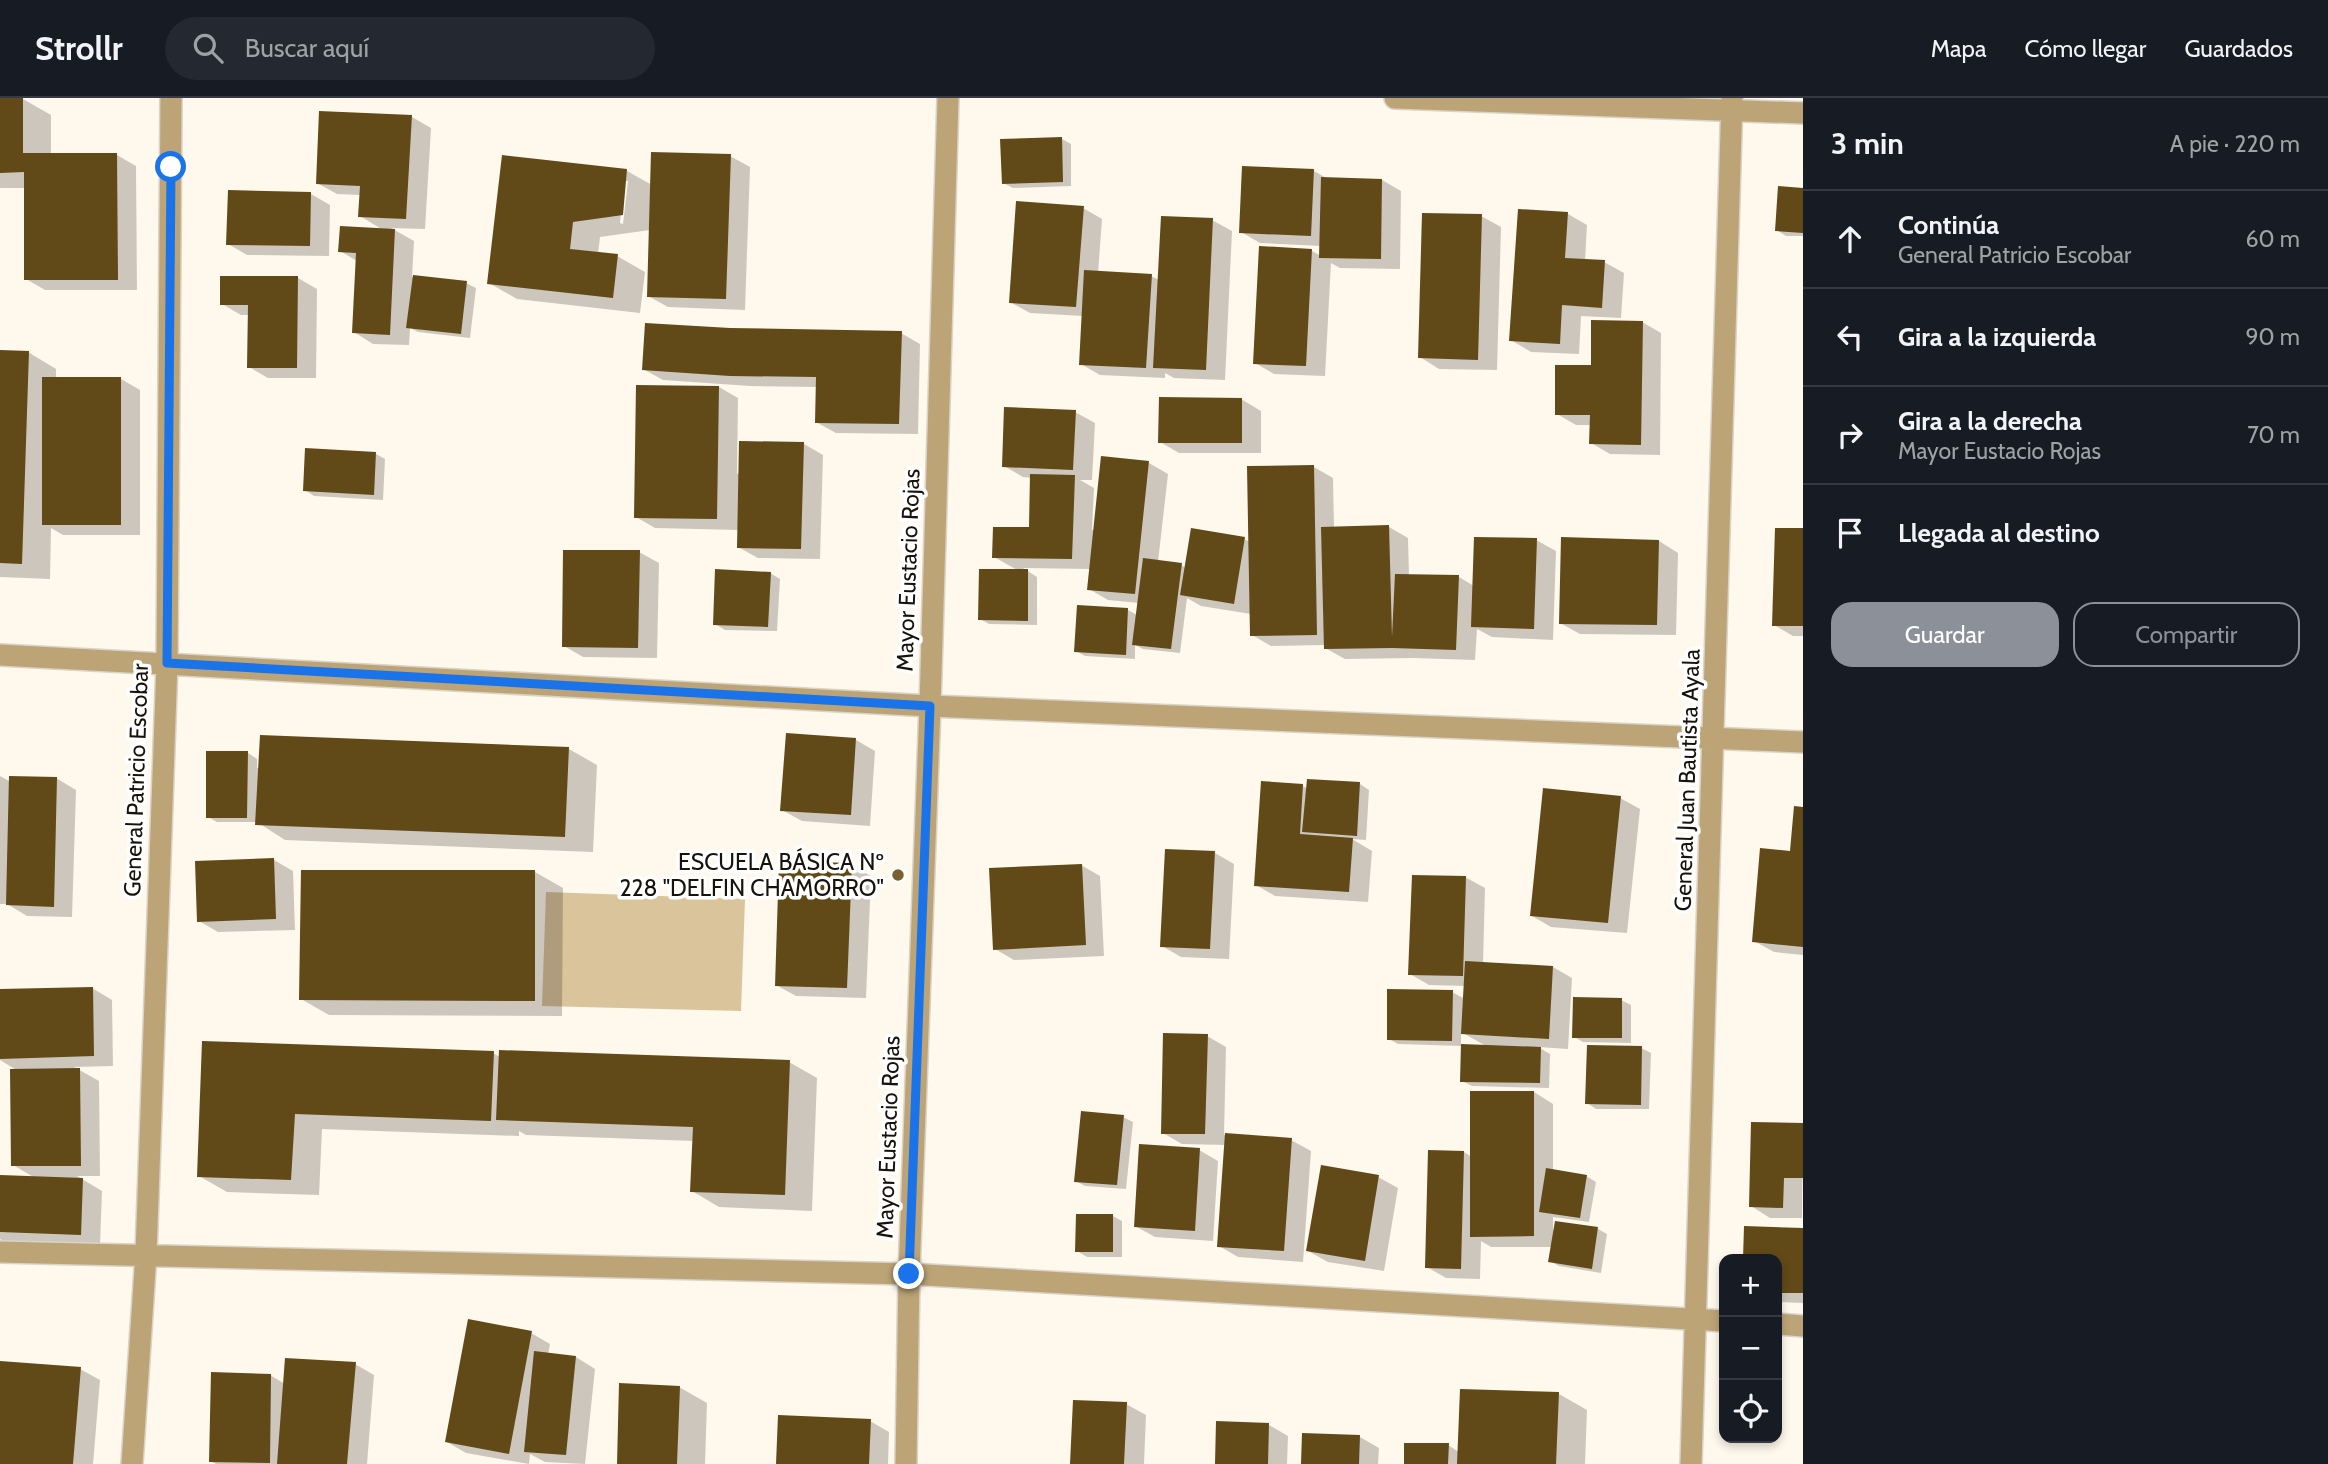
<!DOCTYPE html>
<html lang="es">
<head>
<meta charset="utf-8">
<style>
	:root { --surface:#171b24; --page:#242831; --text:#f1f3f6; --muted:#9ea1a6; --line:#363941; --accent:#8c9099 }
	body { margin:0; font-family:Cabin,sans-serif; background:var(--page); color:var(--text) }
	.controls { position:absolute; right:21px; bottom:21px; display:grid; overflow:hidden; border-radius:14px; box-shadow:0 4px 10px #0003 }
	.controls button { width:63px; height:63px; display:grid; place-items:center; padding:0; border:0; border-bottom:2px solid var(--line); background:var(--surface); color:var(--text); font:35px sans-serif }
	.stop { position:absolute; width:21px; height:21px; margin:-16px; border:5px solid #1a73e8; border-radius:50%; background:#fff }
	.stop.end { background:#1a73e8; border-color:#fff; box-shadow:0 2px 7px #0008 }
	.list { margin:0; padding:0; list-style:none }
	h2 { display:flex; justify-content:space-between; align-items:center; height:91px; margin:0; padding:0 28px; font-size:30px }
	h2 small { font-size:23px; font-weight:400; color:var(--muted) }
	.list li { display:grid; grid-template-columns:46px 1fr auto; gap:21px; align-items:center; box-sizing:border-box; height:98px; padding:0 28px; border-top:2px solid var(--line) }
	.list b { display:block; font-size:26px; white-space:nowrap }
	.list p { margin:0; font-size:23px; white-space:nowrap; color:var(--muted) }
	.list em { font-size:23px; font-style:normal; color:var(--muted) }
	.actions { display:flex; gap:14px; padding:21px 28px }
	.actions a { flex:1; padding:16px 0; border:2px solid var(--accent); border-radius:21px; text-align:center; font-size:24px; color:var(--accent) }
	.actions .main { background:var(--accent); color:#fff }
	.icon { flex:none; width:38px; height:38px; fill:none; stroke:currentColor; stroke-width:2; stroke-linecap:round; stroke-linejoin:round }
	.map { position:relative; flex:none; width:1803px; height:1366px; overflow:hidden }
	header { display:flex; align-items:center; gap:42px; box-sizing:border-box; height:98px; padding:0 35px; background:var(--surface); border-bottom:2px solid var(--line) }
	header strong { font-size:33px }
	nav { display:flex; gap:38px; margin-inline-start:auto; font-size:24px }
	.search { width:490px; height:63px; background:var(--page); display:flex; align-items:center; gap:18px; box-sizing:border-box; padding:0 24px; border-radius:38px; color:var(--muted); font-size:26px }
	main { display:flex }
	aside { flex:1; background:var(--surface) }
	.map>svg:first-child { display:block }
	.green { fill:#dac49c }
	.shadow { fill:#0003; fill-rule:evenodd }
	.building { fill:#614918 }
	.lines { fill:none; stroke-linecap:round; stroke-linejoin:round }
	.minor-casing { stroke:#dad3c8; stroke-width:24 }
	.tertiary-casing { stroke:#dad3c8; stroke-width:24 }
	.minor { stroke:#bca476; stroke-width:21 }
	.tertiary { stroke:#bca476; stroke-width:21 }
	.route { stroke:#1a73e8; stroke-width:9 }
	.poi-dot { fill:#786030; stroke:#fff; stroke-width:2.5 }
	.labels { text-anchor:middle; stroke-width:7; stroke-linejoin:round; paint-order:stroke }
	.street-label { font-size:23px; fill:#17130c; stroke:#fff }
	.poi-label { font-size:23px; fill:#17130c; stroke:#fff; text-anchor:end }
</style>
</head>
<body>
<header>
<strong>Strollr</strong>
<div class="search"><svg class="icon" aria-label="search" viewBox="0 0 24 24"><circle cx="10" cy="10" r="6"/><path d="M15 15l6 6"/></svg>Buscar aquí</div>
<nav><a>Mapa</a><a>Cómo llegar</a><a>Guardados</a></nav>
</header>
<main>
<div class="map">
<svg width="1803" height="1366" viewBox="0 0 1803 1366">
	<rect width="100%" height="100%" fill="#fff8ec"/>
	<path class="green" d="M546 794 745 801 741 913 542 908Z"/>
	<path class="shadow" d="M0 1H23L51 17V57H117L136 68 137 192H45L26 181 25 90H0Z
		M412 19 431 30 425 131 391 130 414 143 412 179 466 185 476 190 470 240 418 234 410 230 409 247 373 246 354 234 357 163 340 153 383 132 360 118 361 97 337 96 317 85Z
		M1062 41 1071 46V88L1013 90 1003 85Z
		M730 58 750 69 745 212 668 209 648 198 650 132 600 139 598 156 617 158 645 174 640 215 517 201 489 185 503 59 627 73 652 87ZM624 83H628L623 126 620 125Z
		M1314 73 1328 81 1382 82 1401 93 1400 171 1340 170 1331 165 1325 278 1274 276 1255 265 1312 153 1321 158V148L1260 145 1241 134Z
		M1803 91V138H1786L1777 132Z
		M311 96 330 107 329 158 247 157 228 146Z
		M1083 110 1102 121 1098 175 1151 178 1159 182 1212 122 1232 133 1225 282 1174 280 1165 275V280L1100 277 1081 266 1083 218 1030 215 1010 204Z
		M1519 113 1568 116 1587 127 1585 163 1604 164 1624 175 1621 220 1581 218 1579 256 1531 254 1511 242Z
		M1481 118 1501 129 1497 272 1439 271 1420 259Z
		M298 180 317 191 316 280H268L249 269 250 217H241L222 206Z
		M1642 224 1661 235 1660 357 1610 356 1591 345 1592 327H1576L1557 316 1592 268Z
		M730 232 901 235 920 246 918 336 836 335 816 324 817 289 750 288 663 282 643 271Z
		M0 254H28L56 271V281H121L140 292V437H63L51 430 50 481 0 479Z
		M719 289 738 300 737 376 804 346 823 357 820 461 758 460 738 449 739 432 655 430 636 419Z
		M1241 301 1261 313V355H1179L1160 344Z
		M1075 314 1095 325 1092 382H1080L1094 390 1092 432H1095L1149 365 1168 376 1158 464 1181 467 1186 470 1244 441 1250 444 1314 369 1333 380 1334 430 1389 429 1408 440 1409 478 1459 479 1474 488 1536 442 1556 453 1553 542 1492 539 1477 531 1475 562 1413 560 1345 561 1325 550V547L1271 548 1252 537 1251 516 1201 508 1187 500 1180 555 1143 551 1135 547V561L1085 558 1076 553 1128 512 1137 517 1139 505 1108 502 1089 491 1091 471 1023 470 1037 479V527L989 526 980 521 1019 473 994 459 1030 431 1032 380 1023 379 1004 368Z
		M376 356 385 361 383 402 314 398 305 392Z
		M1803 432V538H1793L1774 527Z
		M1659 443 1678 455 1676 537 1580 536 1560 525Z
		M639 454 659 465 657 560 583 559 564 548Z
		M770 475 780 481 777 533 725 532 715 526Z
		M856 642 875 653 870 728 802 723 782 712Z
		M569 651 597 667 593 754 285 742 257 724H217L208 719 248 655 257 661V670H260Z
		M0 678 11 684 56 680 76 692 72 819 27 818 7 806H0Z
		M1360 686 1369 692 1366 742 1352 741 1372 753 1368 804 1275 798 1256 787 1303 688 1308 691Z
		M1620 700 1640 711 1627 835 1551 829 1532 818Z
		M1803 710V857L1774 854 1754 843 1791 754Z
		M1215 755 1234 766 1229 861 1181 859 1162 848Z
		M274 762 293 773 295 832 218 834 199 823Z
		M851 767 871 778 866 900 796 898 776 887Z
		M1081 767 1100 778 1104 858 1014 862 995 851Z
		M535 774 563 790 562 918 329 917 301 901Z
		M1465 779 1485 790 1483 866 1553 869 1572 880 1568 951 1538 949 1550 956 1549 990 1472 988 1462 983 1488 949 1461 934V948L1398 946 1389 941 1452 894 1465 901 1466 888 1429 887 1410 876Z
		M92 890 112 902 113 968 74 969 99 983 100 1078H77L102 1093 100 1147 5 1144 0 1141V1079L35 1080 13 1067 18 973 0 962V893Z
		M1621 902 1631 907V945L1583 944 1574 939Z
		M1207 938 1226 949 1224 1037 1291 1042 1311 1053 1303 1164 1238 1159 1219 1148 1226 1047 1182 1046 1163 1035Z
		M204 945 493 955 500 959 789 964 817 980 812 1113 719 1109 692 1093 694 1043 526 1037 519 1033V1038L322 1031 319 1097 227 1094 199 1078Z
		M1641 950 1651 955 1649 1011H1596L1587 1005Z
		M1534 994 1553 1006V1073L1586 1078 1596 1084 1589 1124 1553 1119V1132H1555L1556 1125 1598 1131 1607 1136 1601 1175 1559 1168 1550 1163 1552 1149H1491L1481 1143 1480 1181 1446 1180 1427 1169 1464 1054 1472 1059Z
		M1123 1019 1133 1024 1126 1091 1085 1088 1076 1083Z
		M1803 1027 1802 1120H1770L1751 1108Z
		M1199 1052 1218 1063 1213 1143 1155 1139 1135 1128Z
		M1378 1079 1398 1090 1384 1173 1328 1164 1308 1153Z
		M1113 1118 1122 1123V1159H1087L1077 1153Z
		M1746 1130 1803 1132V1205L1777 1204V1161H1745Z
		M531 1235 550 1246 548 1257 576 1259 595 1271 585 1366 545 1364 530 1356 529 1366 466 1355 447 1344Z
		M0 1265 80 1271 100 1282 93 1366H0Z
		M355 1266 374 1277 367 1366H216L211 1363 270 1277 285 1286Z
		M679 1289 707 1305 705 1366H618Z
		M1559 1296 1587 1312 1585 1366H1406L1448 1347 1459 1354Z
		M1126 1306 1146 1317 1144 1366H1072Z
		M870 1323 889 1334 888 1366H778Z
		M1269 1327 1288 1338 1287 1366H1216Z
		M1360 1339 1379 1350 1378 1366H1303Z"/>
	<path class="building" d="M0 0H23V55H117L118 182H24V74L0 75Z
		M319 13 412 17 406 121 358 119 360 88 316 86Z
		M1062 39 1063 84 1002 86 1000 41Z
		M651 54 731 56 726 201 647 199Z
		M502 57 627 71 623 117 573 124 570 151 618 156 613 200 487 186Z
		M1242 68 1314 71 1311 138 1239 135Z
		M1321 79 1382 81 1381 161 1319 160Z
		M1778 88 1803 90V135L1775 133Z
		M228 92 311 94 310 148 226 147Z
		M1016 103 1084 108 1076 209 1009 205Z
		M1518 111 1568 114 1565 160 1605 162 1602 210 1562 207 1560 246 1509 243Z
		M1422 115 1482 116 1478 262 1418 260Z
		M1161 118 1213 120 1206 272 1153 270Z
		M340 128 395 131 390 237 352 235 356 155 338 154Z
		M1259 148 1312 151 1306 268 1253 266Z
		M1084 172 1152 176 1146 270 1079 267Z
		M413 177 467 183 461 236 406 230Z
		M220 178H298L297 270H247L248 207H220Z
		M1591 222 1643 223 1641 347 1589 346 1590 317H1555V267H1591Z
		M645 225 730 230 902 233 899 326 815 325 816 279 730 278 642 272Z
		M0 252 29 253 22 466 0 465Z
		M42 279H121V427H42Z
		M636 287 719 288 717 421 634 420Z
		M1159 299 1242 300V345H1158Z
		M1004 309 1076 312 1073 372 1002 369Z
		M739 343 804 344 801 451 737 450Z
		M305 350 376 354 374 397 303 393Z
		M1101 358 1149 363 1135 496 1087 492Z
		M1314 367 1317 537 1250 538 1247 368Z
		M1030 376 1075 377 1072 461 992 460 993 429H1029Z
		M1389 427 1392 539 1395 476 1459 477 1456 552 1392 550 1324 551 1321 429Z
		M1191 430 1245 439 1234 506 1180 497Z
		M1775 430H1803V528H1772Z
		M1474 439 1537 440 1534 531 1471 529Z
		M1561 439 1659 442 1657 527 1559 526Z
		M563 452H640L638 550 562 549Z
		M1143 460 1182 465 1171 551 1132 547Z
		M715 471 771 474 768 529 713 527Z
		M979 471H1028V523L978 522Z
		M1077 507 1128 510 1126 557 1074 554Z
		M786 635 856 640 851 717 780 713Z
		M260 637 569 649 565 739 255 727Z
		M206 653H248L247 720H206Z
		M9 678 57 679 54 809 6 807Z
		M1307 681 1360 684 1357 738 1302 734Z
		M1261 683 1303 686 1300 736 1353 740 1349 794 1254 788Z
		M1543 690 1621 698 1608 825 1530 818Z
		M1794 708 1803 709V849L1752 844 1760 750 1790 753Z
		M1165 751 1215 753 1210 851 1160 849Z
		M274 760 276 821 197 824 195 763Z
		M779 763 852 765 847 890 775 888Z
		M1082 766 1086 847 993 852 989 770Z
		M301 772H535V903L299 902Z
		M1412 777 1466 778 1463 878 1408 877Z
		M1465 863 1553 868 1549 941 1461 936Z
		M93 889 94 958 0 961V891Z
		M1387 891 1453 892 1452 943 1387 942Z
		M1573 899 1622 900V940H1572Z
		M1163 935 1208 936 1205 1036H1161Z
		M202 943 494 953 491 1023 295 1016 291 1082 197 1079Z
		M1461 946 1541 949 1540 985 1460 984Z
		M1587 947 1642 948 1641 1007 1585 1006Z
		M499 952 790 962 785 1097 690 1094 693 1029 496 1022Z
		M80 970 81 1068H11L10 971Z
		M1470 993H1534V1138L1470 1139Z
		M1081 1013 1124 1017 1117 1087 1074 1084Z
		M1751 1024 1803 1025V1080H1784L1783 1110 1749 1109Z
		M1225 1035 1292 1040 1284 1153 1217 1149Z
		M1139 1046 1200 1050 1195 1133 1134 1129Z
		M1428 1052 1464 1053 1461 1171 1425 1170Z
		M1321 1067 1379 1077 1365 1163 1306 1153Z
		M1546 1070 1587 1077 1580 1120 1539 1114Z
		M0 1077 83 1080 81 1137 0 1134Z
		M1076 1116H1113V1154H1075Z
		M1555 1123 1598 1129 1592 1171 1548 1164Z
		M1744 1128 1803 1130V1195H1777V1161H1743Z
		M468 1221 532 1233 509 1356 445 1344Z
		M534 1253 576 1258 566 1357 524 1354Z
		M285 1260 356 1264 347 1366H277Z
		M0 1263 81 1269 73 1366H0Z
		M211 1274 271 1276 270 1365 209 1364Z
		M619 1285 680 1288 677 1366H617Z
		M1460 1291 1559 1294 1556 1366H1457Z
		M1073 1302 1127 1304 1124 1366H1070Z
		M778 1317 871 1321 869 1366H776Z
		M1216 1323 1269 1325 1268 1366H1215Z
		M1302 1335 1360 1337 1359 1366H1301Z
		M1404 1345H1449L1448 1366H1404Z"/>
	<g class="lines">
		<defs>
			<path id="minor" d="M1395 0 1803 15
				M0 557 930 608 1803 644
				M0 1154 909 1176 1724 1223
				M1777 1226 1803 1228
				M132 1366 146 1156 167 565 171 0
				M1691 1366 1732 0"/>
			<path id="tertiary" d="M906 1366 909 1176 930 608 948 0"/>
		</defs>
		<use href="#minor" class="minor-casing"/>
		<use href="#tertiary" class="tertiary-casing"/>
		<use href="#minor" class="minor"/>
		<use href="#tertiary" class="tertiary"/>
	</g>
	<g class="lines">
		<path class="route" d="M171 69 167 565 930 608 909 1176"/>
	</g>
	<circle class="poi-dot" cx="898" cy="777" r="7"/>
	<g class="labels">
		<g class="street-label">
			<text transform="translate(908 472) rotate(-88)" y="8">Mayor Eustacio Rojas</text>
			<text transform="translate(136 682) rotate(-88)" y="8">General Patricio Escobar</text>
			<text transform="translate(1687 682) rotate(-88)" y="8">General Juan Bautista Ayala</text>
			<text transform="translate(888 1039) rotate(-88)" y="8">Mayor Eustacio Rojas</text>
		</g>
		<g class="poi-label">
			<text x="884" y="772">ESCUELA BÁSICA Nº<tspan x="884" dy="26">228 "DELFIN CHAMORRO"</tspan></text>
		</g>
	</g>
</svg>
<div class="controls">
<button>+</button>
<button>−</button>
<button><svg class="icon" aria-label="locate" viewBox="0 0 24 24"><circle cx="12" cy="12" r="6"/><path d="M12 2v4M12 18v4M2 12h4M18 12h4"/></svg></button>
</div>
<div class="stop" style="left:171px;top:69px"></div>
<div class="stop end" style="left:909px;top:1176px"></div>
</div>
<aside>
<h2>3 min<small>A pie · 220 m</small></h2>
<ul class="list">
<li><svg class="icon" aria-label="ahead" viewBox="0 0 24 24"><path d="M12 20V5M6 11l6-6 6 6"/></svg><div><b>Continúa</b><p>General Patricio Escobar</p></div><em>60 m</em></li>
<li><svg class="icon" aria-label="left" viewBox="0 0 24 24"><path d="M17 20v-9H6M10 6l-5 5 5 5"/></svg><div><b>Gira a la izquierda</b></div><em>90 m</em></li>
<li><svg class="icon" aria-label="right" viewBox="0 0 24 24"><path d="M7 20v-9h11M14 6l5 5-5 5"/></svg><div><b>Gira a la derecha</b><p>Mayor Eustacio Rojas</p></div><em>70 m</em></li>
<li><svg class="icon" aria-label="arrive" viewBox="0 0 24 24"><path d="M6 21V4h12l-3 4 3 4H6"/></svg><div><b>Llegada al destino</b></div></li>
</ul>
<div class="actions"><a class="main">Guardar</a><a>Compartir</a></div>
</aside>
</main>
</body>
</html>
